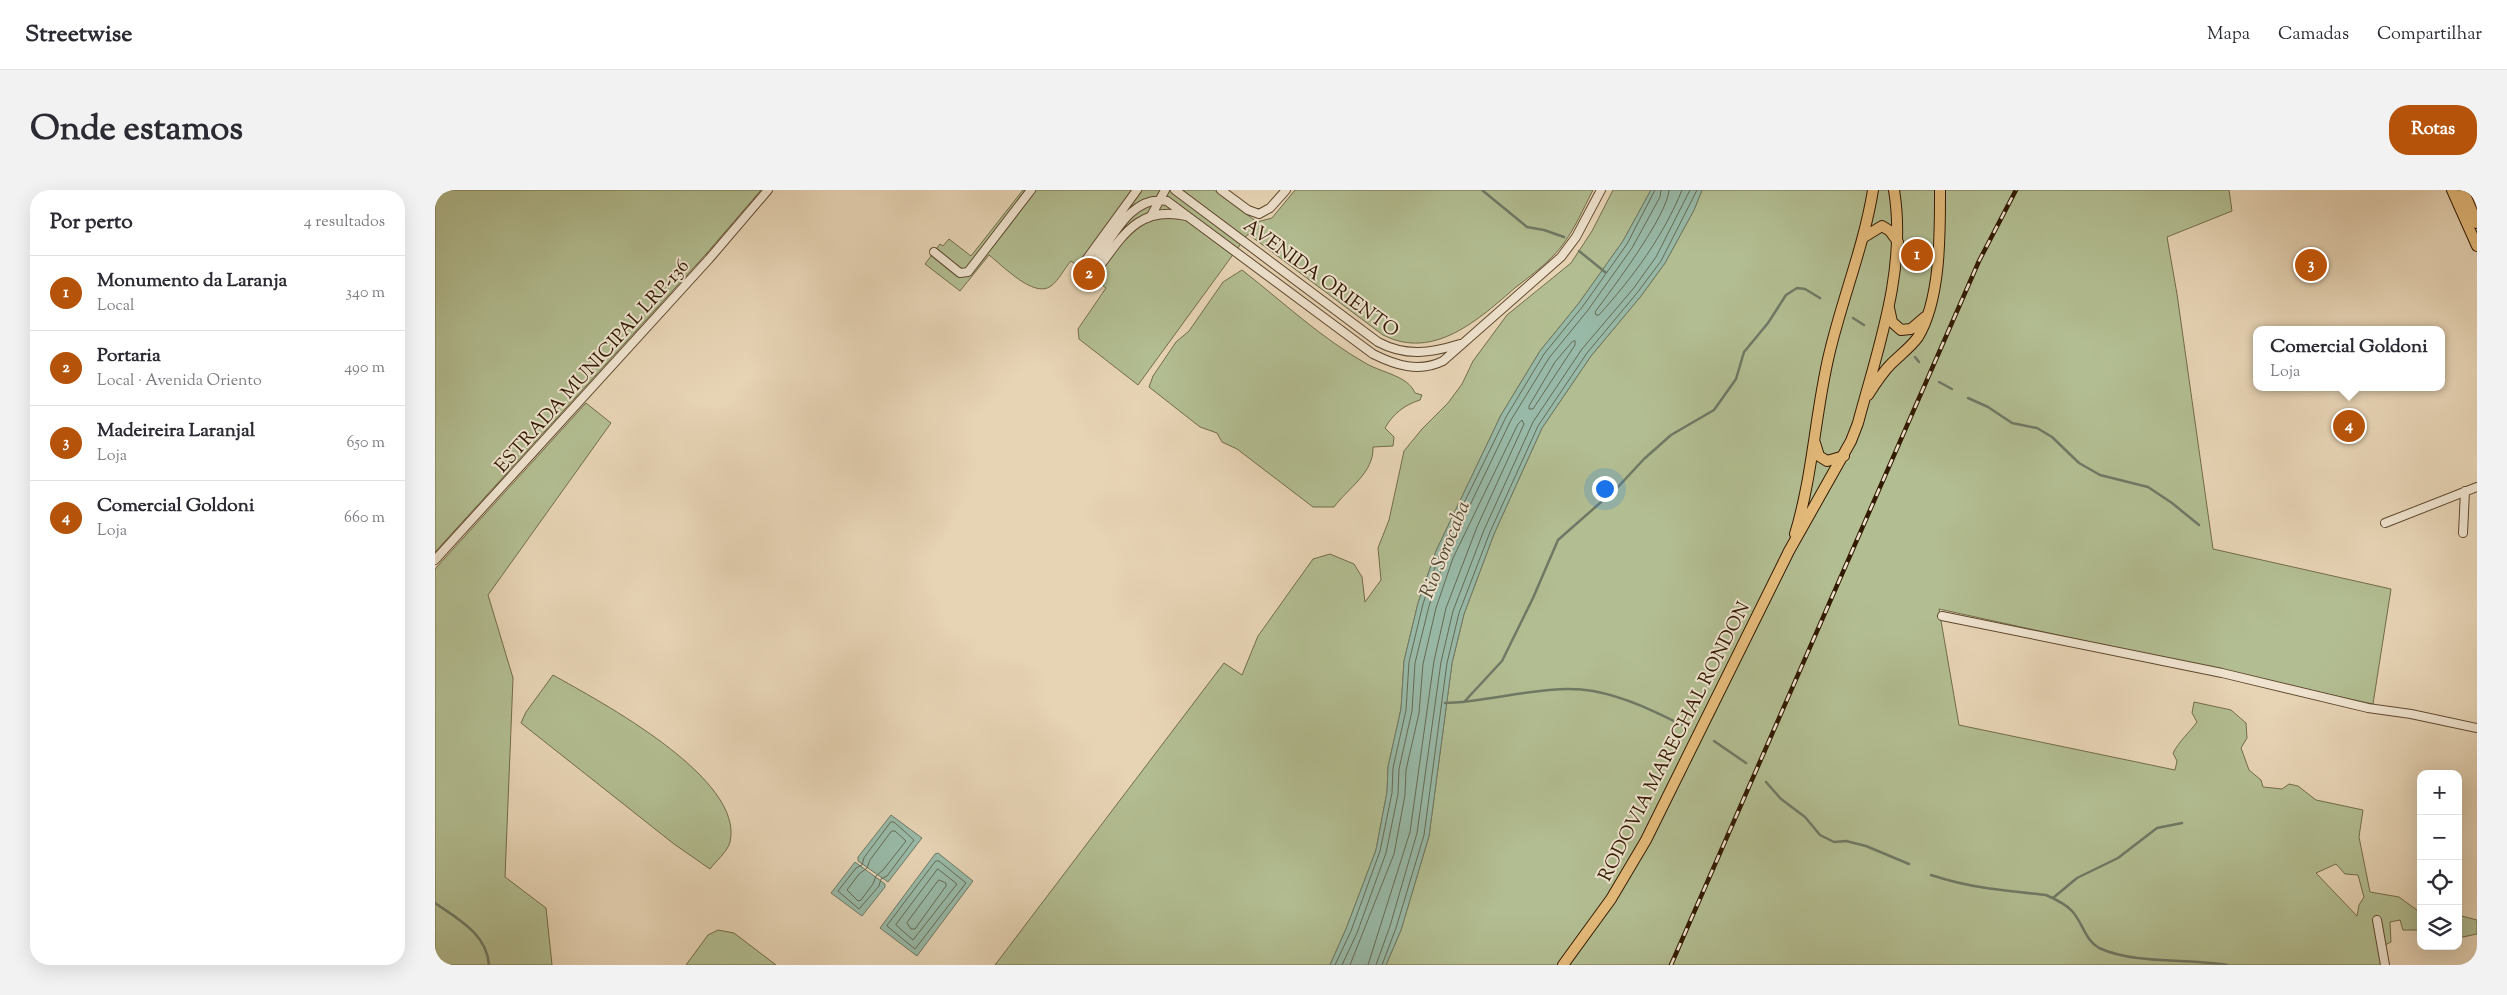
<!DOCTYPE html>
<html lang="pt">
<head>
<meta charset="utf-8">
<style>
	:root { --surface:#fff; --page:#f2f2f3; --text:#2b2b33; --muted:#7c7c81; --line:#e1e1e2; --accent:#b45309 }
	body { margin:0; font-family:"Sorts Mill Goudy",serif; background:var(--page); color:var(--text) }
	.controls { position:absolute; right:15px; bottom:15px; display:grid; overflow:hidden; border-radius:10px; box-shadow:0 5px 20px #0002 }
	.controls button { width:45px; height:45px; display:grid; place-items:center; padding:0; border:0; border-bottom:1px solid var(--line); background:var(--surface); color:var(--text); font:25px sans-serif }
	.you { position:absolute; left:1169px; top:298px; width:18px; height:18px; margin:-12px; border:4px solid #fff; border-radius:50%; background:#1a73e8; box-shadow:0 0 0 8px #1a73e833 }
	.badge { display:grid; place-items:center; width:32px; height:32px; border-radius:50%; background:var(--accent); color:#fff; font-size:16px; font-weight:700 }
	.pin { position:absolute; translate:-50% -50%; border:2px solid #fff; box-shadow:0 1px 5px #0006 }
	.popup { position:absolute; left:1818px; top:136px; width:192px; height:65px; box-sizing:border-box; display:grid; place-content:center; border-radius:10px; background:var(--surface); filter:drop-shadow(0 1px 4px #0005); font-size:16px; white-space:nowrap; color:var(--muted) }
	.popup b { font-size:19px; color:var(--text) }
	.popup::after { content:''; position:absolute; left:50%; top:100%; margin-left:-10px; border:10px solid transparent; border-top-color:var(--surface) }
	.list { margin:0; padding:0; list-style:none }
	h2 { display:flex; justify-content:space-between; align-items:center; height:65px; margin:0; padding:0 20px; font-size:21px }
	h2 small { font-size:16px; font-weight:400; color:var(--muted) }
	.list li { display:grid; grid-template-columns:32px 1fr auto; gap:15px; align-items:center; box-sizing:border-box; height:75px; padding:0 20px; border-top:1px solid var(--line) }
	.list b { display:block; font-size:19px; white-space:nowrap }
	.list p { margin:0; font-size:16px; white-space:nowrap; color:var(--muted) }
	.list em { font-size:16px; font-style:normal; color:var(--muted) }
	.icon { flex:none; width:28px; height:28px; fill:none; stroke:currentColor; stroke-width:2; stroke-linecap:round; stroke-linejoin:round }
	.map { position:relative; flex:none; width:2042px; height:775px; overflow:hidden; border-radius:20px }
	header { display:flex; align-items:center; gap:30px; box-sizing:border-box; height:70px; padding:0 25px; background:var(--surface); border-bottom:1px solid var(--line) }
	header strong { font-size:24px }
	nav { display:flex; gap:28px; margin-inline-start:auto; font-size:18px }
	.intro { display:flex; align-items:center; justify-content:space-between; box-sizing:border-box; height:120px; padding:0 30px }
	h1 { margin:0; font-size:35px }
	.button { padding:12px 22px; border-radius:20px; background:var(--accent); color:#fff; font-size:18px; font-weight:700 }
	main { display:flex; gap:30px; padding:0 30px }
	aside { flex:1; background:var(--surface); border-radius:20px; box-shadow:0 5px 20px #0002 }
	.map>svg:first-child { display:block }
	.green { fill:#b2bd91; stroke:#726c49; fill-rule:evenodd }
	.water { fill:#98b9a7; stroke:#6f7965 }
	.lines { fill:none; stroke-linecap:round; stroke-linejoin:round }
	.shore { stroke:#656a54; stroke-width:1 }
	.stream { stroke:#6f7965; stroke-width:2.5 }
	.minor-tunnel { stroke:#c3af91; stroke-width:8; stroke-dasharray:8 4; stroke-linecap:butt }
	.minor-casing { stroke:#5f482e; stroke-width:10 }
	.major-casing { stroke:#321a01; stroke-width:12 }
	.minor { stroke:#efe3cf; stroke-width:8 }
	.major { stroke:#e4ba7a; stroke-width:10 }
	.rail-casing { stroke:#321a01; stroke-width:4.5 }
	.rail { stroke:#efe3cf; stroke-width:2.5; stroke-dasharray:8; stroke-linecap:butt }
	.labels { text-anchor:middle; stroke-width:4; stroke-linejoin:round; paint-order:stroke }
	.street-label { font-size:19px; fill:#321a01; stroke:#efe3cf }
	.water-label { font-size:20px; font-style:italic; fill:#514a33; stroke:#efe3cf }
</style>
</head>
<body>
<header>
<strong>Streetwise</strong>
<nav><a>Mapa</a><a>Camadas</a><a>Compartilhar</a></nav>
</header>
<div class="intro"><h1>Onde estamos</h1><a class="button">Rotas</a></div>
<main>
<aside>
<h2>Por perto<small>4 resultados</small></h2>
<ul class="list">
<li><span class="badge">1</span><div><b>Monumento da Laranja</b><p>Local</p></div><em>340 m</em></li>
<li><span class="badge">2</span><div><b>Portaria</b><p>Local · Avenida Oriento</p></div><em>490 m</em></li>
<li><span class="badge">3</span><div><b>Madeireira Laranjal</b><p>Loja</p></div><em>650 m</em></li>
<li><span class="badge">4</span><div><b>Comercial Goldoni</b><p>Loja</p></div><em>660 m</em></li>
</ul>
</aside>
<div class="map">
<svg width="2042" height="775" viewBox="0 0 2042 775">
	<rect width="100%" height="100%" fill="#e7d4b5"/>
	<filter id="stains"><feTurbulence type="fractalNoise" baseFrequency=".004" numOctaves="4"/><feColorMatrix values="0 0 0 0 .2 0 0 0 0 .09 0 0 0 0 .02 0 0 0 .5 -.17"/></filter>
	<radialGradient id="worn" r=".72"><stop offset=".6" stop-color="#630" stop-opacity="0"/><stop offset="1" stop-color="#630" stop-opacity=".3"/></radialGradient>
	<path class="green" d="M0 0H326L271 64 0 362Z
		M588 0H779L822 32 837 28 860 0H1158C1148 19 1140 39 1126 57 1114 72 1097 85 1081 97 1044 129 999 171 948 145L813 44 703 195 644 149 643 139 671 98 636 71C629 79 624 90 616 96 599 109 567 75 554 65L525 101 490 74 505 54 508 56 514 49 536 66Z
		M1178 0H1216L1188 51 1144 113 1105 161 1066 225 1001 361 983 413 969 471 966 519 953 577 952 602 941 660 911 739 895 775H560L789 473 807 485 823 446 878 369 895 364 919 374 927 387 930 412 946 390 943 358 954 330 969 261 987 239 1013 213 1027 194 1038 171 1072 125 1136 73 1157 41Z
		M1267 0H1794L1797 21 1732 47 1742 104 1778 359 1956 399 1938 514 1504 419 1524 535 1740 580 1742 571 1738 563C1745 550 1754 543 1762 532L1757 523 1759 512 1796 520 1811 533 1812 548 1806 558 1814 580 1826 590 1828 597 1847 599 1854 594 1863 596 1881 610 1928 620 1924 647 1935 702 1964 707 1986 723V740H1968L1965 730 1955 732 1956 752 1950 755 1947 775H951L966 740 994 646 1017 473 1029 424 1059 344 1107 238 1156 166 1206 106 1230 73 1259 20ZM1901 674 1910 684 1923 685 1929 707 1924 715 1922 726 1881 683Z
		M807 80C847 111 887 149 932 174 948 183 973 186 980 203L987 205 985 210C969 215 958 224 950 238L959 247 958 256 938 257C939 283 913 298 899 317H878L802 259 787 252 782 243 765 237 714 197 718 186 741 152 754 141 788 92Z
		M151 213 176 233 53 405 78 488 70 687 111 718 117 775H0V379Z
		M118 485C164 511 310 588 295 652 293 661 281 671 275 679L239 654 86 533 91 522Z
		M2023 725 2042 730V744L2028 747 2023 745Z
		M283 740 299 743 341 775H251L273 745Z"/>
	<path class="water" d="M1216 0H1267L1259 20 1230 73 1206 106 1156 166 1107 238 1059 344 1029 424 1017 473 994 646 966 740 951 775H895L911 739 941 660 952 602 953 577 966 519 969 471 983 413 1001 361 1066 225 1105 161 1144 113 1188 51Z
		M456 625 487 648 453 692 423 671V667Z
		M503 663 538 691 482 766 445 738 500 664Z
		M420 672 450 694V697L427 726 396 703Z"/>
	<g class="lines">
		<path class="shore" d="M1234 0C1233 25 1177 99 1160 122L1161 125H1164C1198 87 1228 47 1247 0
			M1140 151V155L1098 219H1094V216L1120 172 1137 152Z
			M456 632H459L479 650 452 686 446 689 444 696 424 719 403 701 421 678 427 675 429 668Z
			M457 641H460L471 651 448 680 441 686 438 694 426 710 423 711 412 700 424 684 432 678 435 670Z
			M501 671H504L531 693 480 759 452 736Z
			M503 679 522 694 478 750 461 735Z
			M504 690 511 693V696L480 739H476L472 733Z
			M900 775 916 741 945 661 957 603 958 578 971 520 974 472 988 414 1005 362 1071 227 1109 164 1148 116 1192 54 1220 0
			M907 775 922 743 951 663 963 604 964 579 977 521 980 473 994 416 1011 365 1076 230 1114 168 1153 120 1197 58 1225 7 1226 0
			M915 775 959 664 970 605 971 580 984 523 988 474 1001 418 1018 368 1083 234 1087 230 1089 234 1042 337 1011 418 999 471 975 642 933 775
			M941 775 955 736 982 643 1006 472 1018 421 1049 340 1098 232 1147 159 1198 99 1221 67 1255 0
			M947 775 961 738 989 645 1012 473 1024 423 1055 342 1103 236 1152 163 1202 103 1226 71 1262 0"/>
		<path class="stream" d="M1047 0 1092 37 1109 40 1129 47
			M1144 61 1170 82
			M1418 128 1429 135
			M1480 167 1484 172
			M1504 192 1517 199
			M1533 208 1553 217 1577 233 1602 238 1617 247 1644 273 1665 285 1713 297 1737 313 1764 335
			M1029 512 1067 471 1098 408 1123 350 1182 298 1209 269 1236 245 1279 220 1301 189 1309 162 1333 133 1351 105 1362 98 1370 99 1385 108
			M1010 513C1056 512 1113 493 1158 501 1191 507 1221 522 1251 537
			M1279 551 1311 573
			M1331 592 1346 609 1370 627 1385 645 1399 652 1411 651 1431 656 1474 674
			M1496 685C1535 698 1571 701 1611 705 1620 709 1631 714 1637 721 1648 733 1650 750 1664 758 1702 775 1751 768 1792 775
			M1618 708 1642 688 1683 668 1722 638 1747 633
			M0 713C23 729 52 744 54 775"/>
		<path class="minor-tunnel" d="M645 78 651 70
			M652 83 657 76"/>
		<defs>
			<path id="minor" d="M740 0 943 152C971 167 996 163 1025 154
				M786 0 813 20 824 24 835 18 851 0
				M716 26 730 0
				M499 62 525 83 533 82 596 0
				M651 70 702 0
				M657 76C675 52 696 3 732 11L938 164C960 175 984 183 1008 171L1126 67 1141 47 1166 0
				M662 80C687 47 703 15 751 26
				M1950 333 2042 297
				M2028 343 2030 301
				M0 370 274 69 333 0
				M1507 426 1787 483 1933 518 1976 524 2042 538
				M1942 730 1950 775"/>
			<path id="major" d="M2017 0 2042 56
				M2028 0 2042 33
				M1429 47 1447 36 1455 41 1463 52
				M1454 118 1457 132 1466 140 1476 139 1490 127
				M1433 205C1440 194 1447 183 1456 174 1465 165 1476 157 1483 147 1506 109 1505 43 1505 0
				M1380 253 1384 266 1392 271 1409 266
				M1360 344C1378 285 1380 224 1394 165 1407 109 1429 56 1438 0
				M1128 775 1176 709 1211 650 1354 361 1416 251 1423 233C1443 158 1472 79 1459 0"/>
		</defs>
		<use href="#minor" class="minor-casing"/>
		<use href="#major" class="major-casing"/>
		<use href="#minor" class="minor"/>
		<use href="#major" class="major"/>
		<defs>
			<path id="rail" d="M1236 775 1544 71 1581 0"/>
		</defs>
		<use href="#rail" class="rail-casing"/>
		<use href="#rail" class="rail"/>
	</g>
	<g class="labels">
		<g class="street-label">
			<text transform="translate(887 87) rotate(36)" y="7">AVENIDA ORIENTO</text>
			<text transform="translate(156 175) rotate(-48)" y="7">ESTRADA MUNICIPAL LRP-136</text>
			<text transform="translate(1238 551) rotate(-63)" y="7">RODOVIA MARECHAL RONDON</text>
		</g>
		<g class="water-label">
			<text transform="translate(1009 359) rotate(-68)" y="7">Rio Sorocaba</text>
		</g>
	</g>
	<rect width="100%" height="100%" filter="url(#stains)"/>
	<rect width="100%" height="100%" fill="url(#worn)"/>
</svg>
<div class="controls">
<button>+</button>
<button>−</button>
<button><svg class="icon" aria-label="locate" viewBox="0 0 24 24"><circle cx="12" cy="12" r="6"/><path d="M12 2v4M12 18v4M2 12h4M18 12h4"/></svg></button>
<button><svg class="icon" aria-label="layers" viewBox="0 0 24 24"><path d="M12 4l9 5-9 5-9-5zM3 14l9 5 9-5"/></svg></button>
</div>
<div class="you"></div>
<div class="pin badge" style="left:1482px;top:65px">1</div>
<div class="pin badge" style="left:654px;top:84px">2</div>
<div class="pin badge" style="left:1876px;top:75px">3</div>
<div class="pin badge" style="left:1914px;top:236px">4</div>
<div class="popup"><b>Comercial Goldoni</b>Loja</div>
</div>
</main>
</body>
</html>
